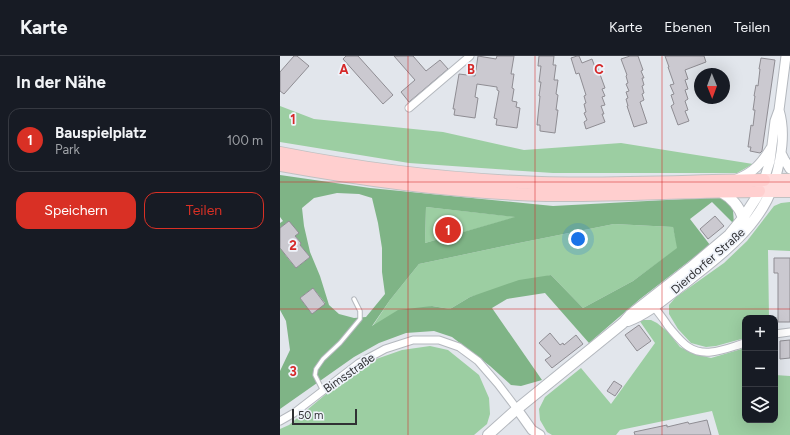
<!DOCTYPE html>
<html lang="de">
<head>
<meta charset="utf-8">
<style>
	:root { --surface:#171b24; --page:#20242c; --text:#f1f3f6; --muted:#9ea1a6; --line:#363941; --accent:#d93025 }
	body { margin:0; font-family:Figtree,sans-serif; background:var(--page); color:var(--text) }
	.controls { position:absolute; right:12px; bottom:12px; display:grid; overflow:hidden; border-radius:8px; box-shadow:0 4px 16px #0002 }
	.controls button { width:36px; height:36px; display:grid; place-items:center; padding:0; border:0; border-bottom:1px solid var(--line); background:var(--surface); color:var(--text); font:20px sans-serif }
	.compass { position:absolute; left:414px; top:12px; width:36px; height:36px; border-radius:50%; background:var(--surface); box-shadow:0 4px 16px #0002; rotate:179deg }
	.scale { position:absolute; left:12px; bottom:10px; width:65px; box-sizing:border-box; padding-left:4px; border:2px solid #303134; border-top:0; font-size:11px; line-height:14px; white-space:nowrap; color:#303134; -webkit-text-stroke:3px #eff3fa; paint-order:stroke }
	.you { position:absolute; left:298px; top:183px; width:14px; height:14px; margin:-10px; border:3px solid #fff; border-radius:50%; background:#1a73e8; box-shadow:0 0 0 6px #1a73e833 }
	.badge { display:grid; place-items:center; width:26px; height:26px; border-radius:50%; background:var(--accent); color:#fff; font-size:13px; font-weight:700 }
	.pin { position:absolute; translate:-50% -50%; border:2px solid #fff; box-shadow:0 1px 4px #0006 }
	.list { margin:0; padding:0; list-style:none }
	h2 { display:flex; justify-content:space-between; align-items:center; height:52px; margin:0; padding:0 16px; font-size:17px }
	h2 small { font-size:13px; font-weight:400; color:var(--muted) }
	.list li { display:grid; grid-template-columns:26px 1fr auto; gap:12px; align-items:center; box-sizing:border-box; height:64px; margin:0 8px 8px; padding:0 8px; border:1px solid var(--line); border-radius:12px }
	.list b { display:block; font-size:15px; white-space:nowrap }
	.list p { margin:0; font-size:13px; white-space:nowrap; color:var(--muted) }
	.list em { font-size:13px; font-style:normal; color:var(--muted) }
	.actions { display:flex; gap:8px; padding:12px 16px }
	.actions a { flex:1; padding:9px 0; border:1px solid var(--accent); border-radius:12px; text-align:center; font-size:14px; color:var(--accent) }
	.actions .main { background:var(--accent); color:#fff }
	.icon { flex:none; width:22px; height:22px; fill:none; stroke:currentColor; stroke-width:2; stroke-linecap:round; stroke-linejoin:round }
	.map { position:relative; flex:none; width:510px; height:379px; overflow:hidden }
	header { display:flex; align-items:center; gap:24px; box-sizing:border-box; height:56px; padding:0 20px; background:var(--surface); border-bottom:1px solid var(--line) }
	header strong { font-size:19px }
	nav { display:flex; gap:22px; margin-inline-start:auto; font-size:14px }
	main { display:flex }
	aside { flex:1; background:var(--surface) }
	.map>svg:first-child { display:block }
	.green { fill:#9ccea2 }
	.forest { fill:#7fb486; fill-rule:evenodd }
	.building { fill:#cbc9d0; stroke:#8f8d93 }
	.lines { fill:none; stroke-linecap:round; stroke-linejoin:round }
	.service-casing { stroke:#b4b8be; stroke-width:5.5 }
	.minor-casing { stroke:#b4b8be; stroke-width:9 }
	.tertiary-casing { stroke:#b4b8be; stroke-width:11 }
	.secondary-casing { stroke:#b4b8be; stroke-width:12 }
	.primary-casing { stroke:#c1c1c2; stroke-width:14 }
	.trunk-casing { stroke:#c1c1c2; stroke-width:14 }
	.service { stroke:#fff; stroke-width:3.5 }
	.minor { stroke:#fff; stroke-width:7 }
	.tertiary { stroke:#fff; stroke-width:9 }
	.secondary { stroke:#fff; stroke-width:10 }
	.primary { stroke:#ffdbdb; stroke-width:12 }
	.trunk { stroke:#ffcfcf; stroke-width:12 }
	.grid { fill:none; stroke:#d62828; stroke-width:1; stroke-opacity:0.55 }
	.labels { text-anchor:middle; stroke-width:3.5; stroke-linejoin:round; paint-order:stroke }
	.street-label { font-size:12px; fill:#303134; stroke:#eff3fa }
	.grid-label { font-size:13px; text-anchor:middle; font-weight:bold; fill:#d62828; stroke:#eff3fa; stroke-width:3.5; stroke-linejoin:round; paint-order:stroke }
</style>
</head>
<body>
<header>
<strong>Karte</strong>
<nav><a>Karte</a><a>Ebenen</a><a>Teilen</a></nav>
</header>
<main>
<aside>
<h2>In der Nähe<small></small></h2>
<ul class="list">
<li><span class="badge">1</span><div><b>Bauspielplatz</b><p>Park</p></div><em>100 m</em></li>
</ul>
<div class="actions"><a class="main">Speichern</a><a>Teilen</a></div>
</aside>
<div class="map">
<svg width="510" height="379" viewBox="0 0 510 379">
	<rect width="100%" height="100%" fill="#e2e6ec"/>
	<path class="green" d="M0 50 34 63 163 76 244 94 341 87 473 108 457 117H273L129 107 0 86Z
		M510 146V195L488 194 489 262H465V282L436 290 426 291 411 287 398 273 389 258V249L396 241 444 207 467 185 494 150 501 147Z
		M146 151 237 161 145 187Z
		M334 168 393 171 398 192 353 225 303 252 271 219 190 241 170 253 152 250 92 271 110 244 139 208 234 188Z
		M359 264H371L377 267 388 276 400 291 414 298 431 302 465 292V364H495V319L510 320V379H439L432 355 340 374 336 379H272L267 376 260 364 259 353 265 341 301 312 331 348 375 287Z
		M150 290 168 294 199 319 209 342 210 358 207 368 194 379H0V373L9 369 82 308 122 294Z"/>
	<path class="forest" d="M0 119 90 132 273 150 443 141 453 154 454 168 432 146 410 163 430 189 360 243 309 287 265 237 227 243 212 252 262 324 241 330 231 329 210 310 172 281 154 275 126 277 99 287 74 301 0 353V315L10 294 6 265 0 254V185L6 200 16 212 30 201 20 189 21 187 15 180 9 165 0 172V167L3 165 0 161ZM57 137 79 138 92 142 98 167 102 192V216L105 238 86 261 74 262 59 258 49 249 40 220 30 196 24 170 22 152 34 142ZM146 151 235 161 145 187ZM334 168 393 171 397 192 353 225 303 252 271 219 239 224 190 241 170 253 152 250 118 254 92 270 110 244 139 208 234 188ZM33 232 45 247 32 258 20 242Z"/>
	<path class="building" d="M14 0H17L29 10 4 38 0 35V16Z
		M66 0H78L113 39 103 48 63 3Z
		M114 0H133L146 15 160 4 168 13 129 46 121 36 135 24Z
		M198 0 216 3 217 0H234L231 18H234L232 32 234 33 232 45 237 46 236 51 240 52 237 72 216 69 217 63 214 62 219 35 217 34V31L197 28 195 41 198 42 195 62 174 59 175 53H173L179 18 195 20Z
		M259 0H274L273 9H276L274 24H278L276 38 278 39 276 54H278L275 77 260 75V69H257L260 40H259L261 26H259L261 10H258Z
		M297 0H299L302 7 312 3 315 11 317 10 325 32 322 33 325 40 322 41 325 49 321 50 324 58H322L325 66 306 73 304 66 307 64 304 57 306 56 304 48 306 47 304 40 306 39 299 17 296 18 291 2Z
		M350 0H358L363 14 361 15 364 22H362L364 29 362 30 364 37 362 38 364 44 360 46 367 67 354 71 347 50H348L346 43 348 42 346 36 349 35 346 28 348 27 346 20 347 19 341 3Z
		M385 0H424L426 6 405 14 408 23 405 24 408 33 405 34 408 43 405 45 408 54 405 55 409 65 398 69 391 50 394 48 391 39 394 38 390 29 394 28 388 11H389Z
		M481 2 495 4 482 95 480 97 470 95 471 91H468L471 69 473 70 475 54H473L475 40H474L476 29 478 30 480 13H479Z
		M435 160 444 170 428 183 420 173Z
		M9 165 19 177 15 180 21 187 20 189 30 201 16 212 0 192V172Z
		M494 202H510V266H498V217H494Z
		M33 232 45 248 32 258 20 242Z
		M359 269 371 285 357 295 345 279Z
		M270 277 280 289 283 287 284 289 296 279 303 288 272 312 265 304 271 300 259 287Z
		M510 284V302L500 303V285Z
		M334 325 342 330 335 340 327 335Z
		M427 364 431 379H355L354 376 387 369V371L408 366 409 368Z"/>
	<g class="lines">
		<defs>
			<path id="service" d="M43 335 35 319 36 313 43 303 60 287 80 263V255L74 243"/>
			<path id="minor" d="M129 52 190 0
				M371 247C377 255 383 262 388 270 401 285 409 298 431 296 443 295 454 290 465 287
				M495 278 510 276
				M0 365 14 357 79 307 105 293 133 284H159L179 291 198 305 218 328 237 353"/>
			<path id="tertiary" d="M501 97 504 103 510 113
				M457 123C474 116 481 108 491 92
				M484 124 490 105 495 65 499 54 506 0
				M495 124C501 102 506 77 499 54
				M237 353 252 374 260 379"/>
			<path id="secondary" d="M441 136C452 142 459 150 463 162
				M348 265C369 257 386 241 404 228 426 210 452 191 470 169 480 157 488 144 493 129
				M208 379 237 353 343 267 350 259 410 212 449 179 463 162 476 142 482 130"/>
			<path id="primary" d="M484 124H510
				M479 135H510"/>
			<path id="trunk" d="M0 97C86 114 173 124 261 127 335 129 410 125 484 124
				M0 109C88 125 178 137 267 139 338 140 409 135 479 135"/>
		</defs>
		<use href="#service" class="service-casing"/>
		<use href="#minor" class="minor-casing"/>
		<use href="#tertiary" class="tertiary-casing"/>
		<use href="#secondary" class="secondary-casing"/>
		<use href="#primary" class="primary-casing"/>
		<use href="#trunk" class="trunk-casing"/>
		<use href="#service" class="service"/>
		<use href="#minor" class="minor"/>
		<use href="#tertiary" class="tertiary"/>
		<use href="#secondary" class="secondary"/>
		<use href="#primary" class="primary"/>
		<use href="#trunk" class="trunk"/>
	</g>
	<path class="grid" d="M128 0V379M255 0V379M382 0V379M0 126H510M0 253H510"/>
	<g class="labels">
		<g class="street-label">
			<text transform="translate(428 205) rotate(-41)" y="4">Dierdorfer Straße</text>
			<text transform="translate(69 317) rotate(-35)" y="4">Bimsstraße</text>
		</g>
	</g>
	<g class="grid-label">
		<text x="64" y="18">A</text>
		<text x="191" y="18">B</text>
		<text x="319" y="18">C</text>
		<text x="13" y="68">1</text>
		<text x="13" y="194">2</text>
		<text x="13" y="320">3</text>
	</g>
</svg>
<div class="controls">
<button>+</button>
<button>−</button>
<button><svg class="icon" aria-label="layers" viewBox="0 0 24 24"><path d="M12 4l9 5-9 5-9-5zM3 14l9 5 9-5"/></svg></button>
</div>
<svg class="compass" viewBox="-18 -18 36 36"><path d="M0-13l5 13h-10z" fill="#e53935"/><path d="M0 13l5-13h-10z" fill="#9ea1a6"/></svg>
<div class="scale">50 m</div>
<div class="you"></div>
<div class="pin badge" style="left:168px;top:174px">1</div>
</div>
</main>
</body>
</html>
